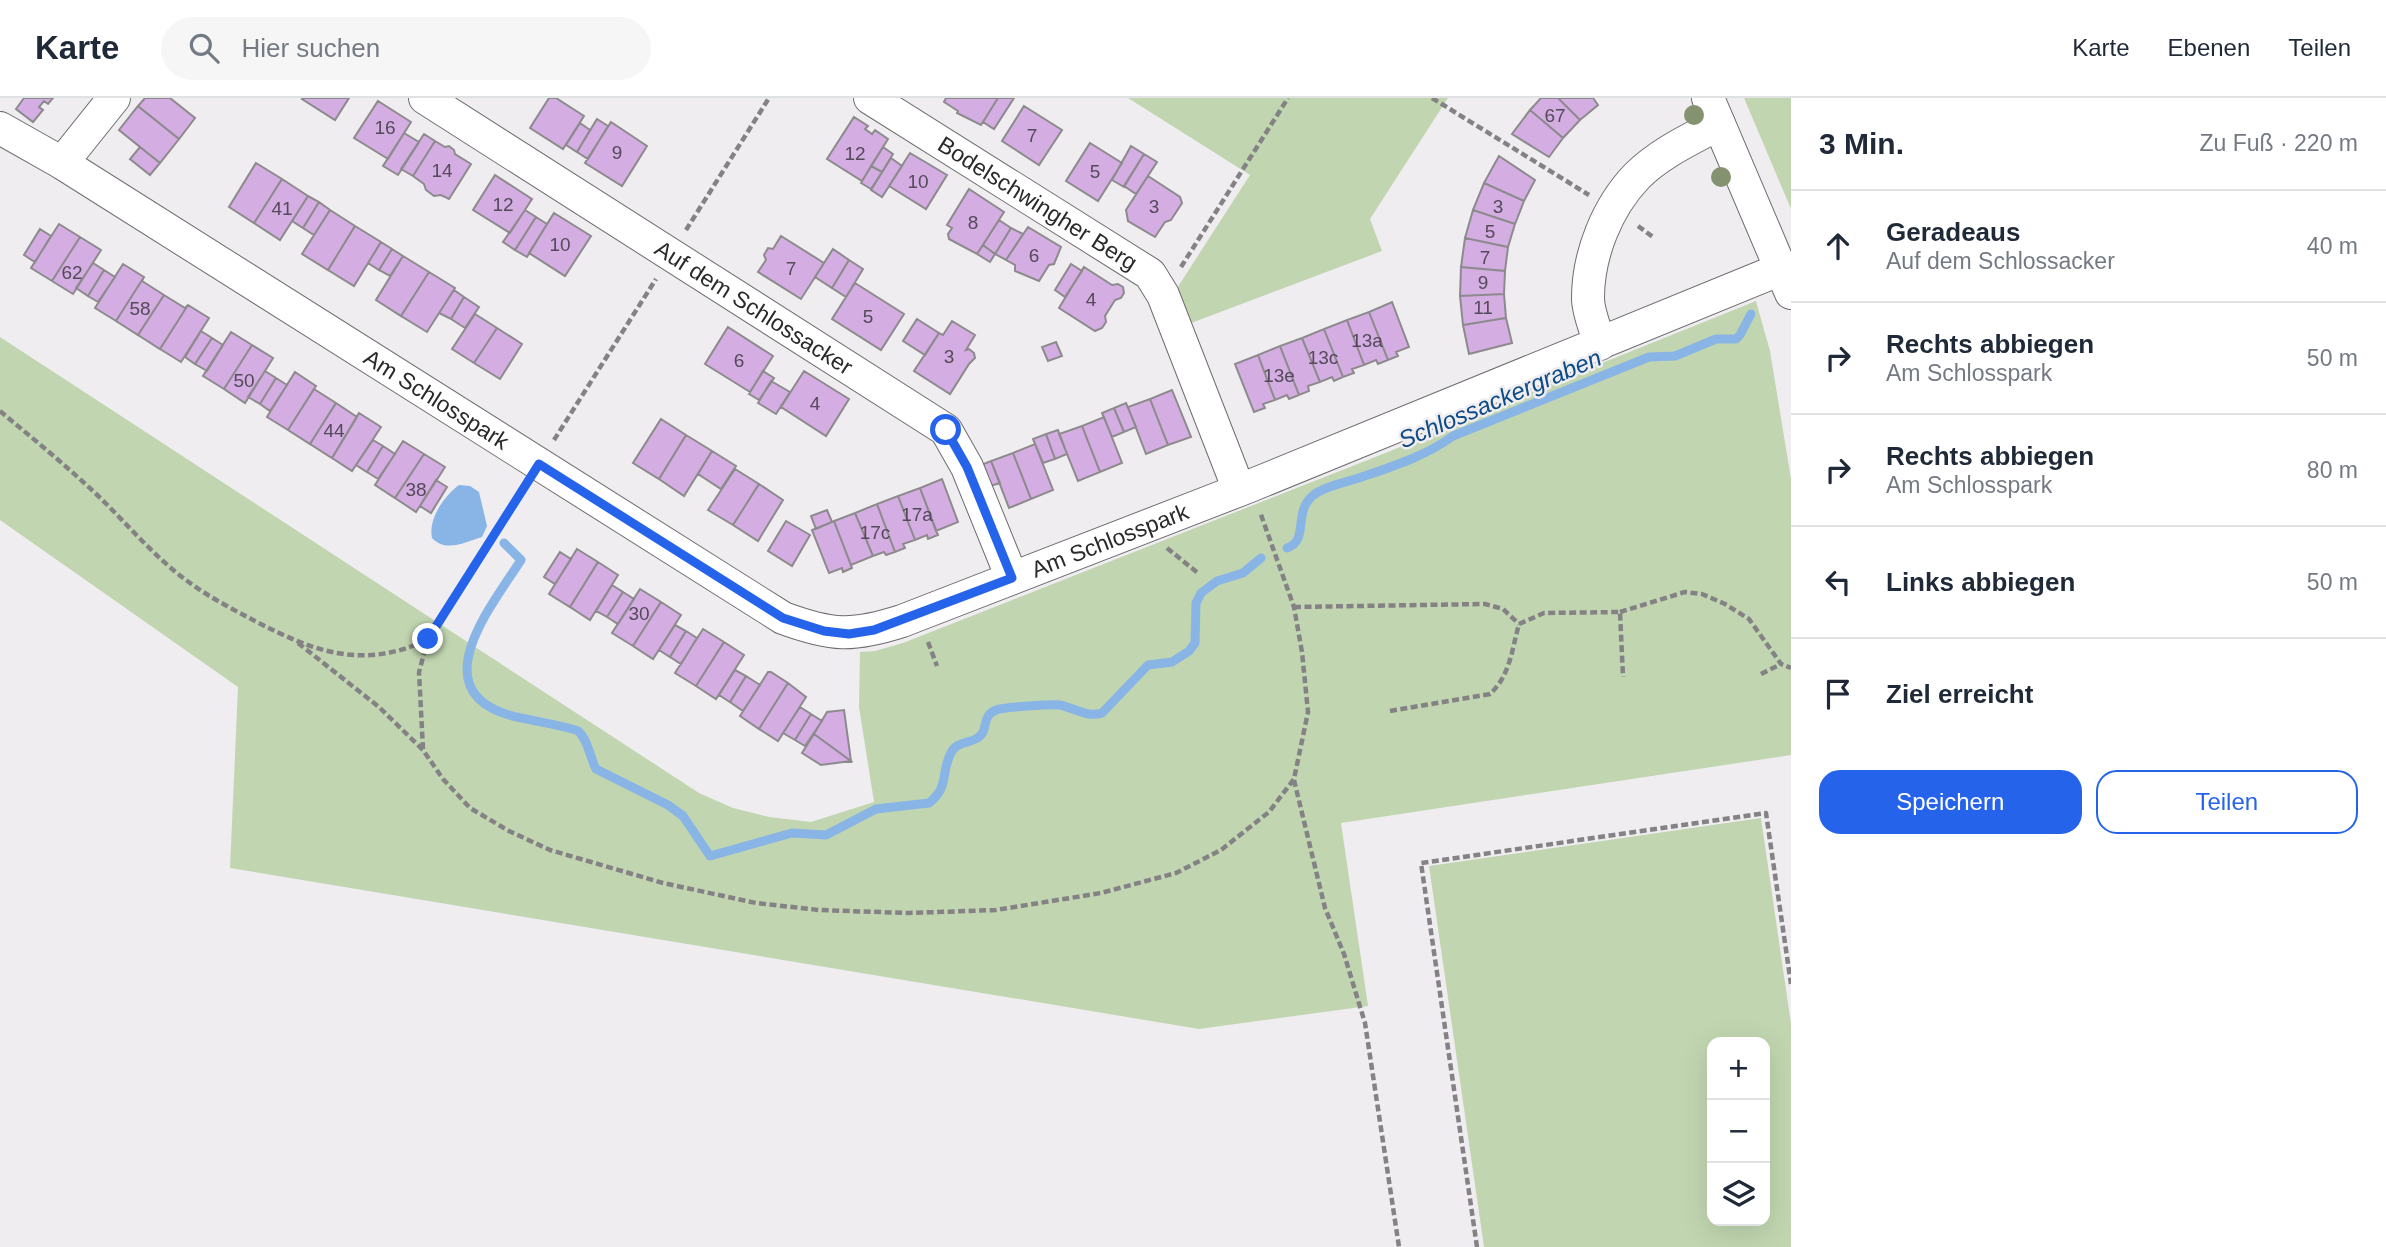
<!DOCTYPE html>
<html lang="de">
<head>
<meta charset="utf-8">
<style>
	:root { --surface:#fff; --page:#f6f6f7; --text:#1f2937; --muted:#747a83; --line:#e0e1e3; --accent:#2563eb }
	body { margin:0; font-family:Arial,sans-serif; background:var(--page); color:var(--text) }
	.controls { position:absolute; right:21px; bottom:21px; display:grid; overflow:hidden; border-radius:14px; box-shadow:0 7px 28px #0002 }
	.controls button { width:63px; height:63px; display:grid; place-items:center; padding:0; border:0; border-bottom:2px solid var(--line); background:var(--surface); color:var(--text); font:35px sans-serif }
	.stop { position:absolute; width:21px; height:21px; margin:-16px; border:5px solid #2563eb; border-radius:50%; background:#fff }
	.stop.end { background:#2563eb; border-color:#fff; box-shadow:0 2px 7px #0008 }
	.list { margin:0; padding:0; list-style:none }
	h2 { display:flex; justify-content:space-between; align-items:center; height:91px; margin:0; padding:0 28px; font-size:30px }
	h2 small { font-size:23px; font-weight:400; color:var(--muted) }
	.list li { display:grid; grid-template-columns:46px 1fr auto; gap:21px; align-items:center; box-sizing:border-box; height:112px; padding:0 28px; border-top:2px solid var(--line) }
	.list b { display:block; font-size:26px; white-space:nowrap }
	.list p { margin:0; font-size:23px; white-space:nowrap; color:var(--muted) }
	.list em { font-size:23px; font-style:normal; color:var(--muted) }
	.actions { display:flex; gap:14px; padding:21px 28px }
	.actions a { flex:1; padding:16px 0; border:2px solid var(--accent); border-radius:21px; text-align:center; font-size:24px; color:var(--accent) }
	.actions .main { background:var(--accent); color:#fff }
	.icon { flex:none; width:38px; height:38px; fill:none; stroke:currentColor; stroke-width:2; stroke-linecap:round; stroke-linejoin:round }
	.map { position:relative; flex:none; width:1791px; height:1149px; overflow:hidden }
	header { display:flex; align-items:center; gap:42px; box-sizing:border-box; height:98px; padding:0 35px; background:var(--surface); border-bottom:2px solid var(--line) }
	header strong { font-size:33px }
	nav { display:flex; gap:38px; margin-inline-start:auto; font-size:24px }
	.search { width:490px; height:63px; background:var(--page); display:flex; align-items:center; gap:18px; box-sizing:border-box; padding:0 24px; border-radius:38px; color:var(--muted); font-size:26px }
	main { display:flex }
	aside { flex:1; background:var(--surface) }
	.map>svg:first-child { display:block }
	.green { fill:#c1d6b0; fill-rule:evenodd }
	.water { fill:#89b4e6 }
	.lines { fill:none; stroke-linecap:round; stroke-linejoin:round }
	.stream { stroke:#89b4e6; stroke-width:9 }
	.building { fill:#d4ade3; stroke:#8d8a8d; stroke-width:2 }
	.minor-casing { stroke:#6e6c6f; stroke-width:34 }
	.path { stroke:#848285; stroke-width:4.5; stroke-dasharray:7 3.5; stroke-linecap:butt }
	.minor { stroke:#fff; stroke-width:32 }
	.tree { fill:#849270 }
	.route { stroke:#2563eb; stroke-width:9 }
	.labels { text-anchor:middle; stroke-width:5; stroke-linejoin:round; paint-order:stroke }
	.number-label { font-size:19px; fill:#544a59 }
	.street-label { font-size:23px; fill:#2a292b; stroke:#efedf0 }
	.water-label { font-size:24px; font-style:italic; fill:#0d4b87; stroke:#efedf0 }
</style>
</head>
<body>
<header>
<strong>Karte</strong>
<div class="search"><svg class="icon" aria-label="search" viewBox="0 0 24 24"><circle cx="10" cy="10" r="6"/><path d="M15 15l6 6"/></svg>Hier suchen</div>
<nav><a>Karte</a><a>Ebenen</a><a>Teilen</a></nav>
</header>
<main>
<div class="map">
<svg width="1791" height="1149" viewBox="0 0 1791 1149">
	<rect width="100%" height="100%" fill="#efedf0"/>
	<path class="green" d="M1128 0H1448L1370 121 1382 153 1186 227 1177 195 1179 187 1250 77Z
		M1744 0H1791V111Z
		M1756 203 1770 253 1791 381V657L1341 725 1368 908 1199 931 230 770 238 589 0 422V239L699 695 733 710 769 719 811 724 874 704 859 609 860 554 875 553 903 545 1388 354 1535 292Z
		M1761 720 1791 926V1149H1484L1429 768ZM1712 944H1765V1123H1712Z"/>
	<path class="water" d="M459 387 470 388 479 394 487 428 482 439C465 444 446 455 432 440 428 421 444 398 459 387Z"/>
	<g class="lines">
		<path class="stream" d="M504 445 521 462C491 509 419 595 516 619 526 621 573 630 578 633 588 641 590 660 596 671L668 707 683 718 710 758 792 735 826 737 876 711 929 705C950 689 940 673 952 653 958 642 977 646 983 634 987 625 984 617 996 612 1004 609 1051 606 1060 607 1074 610 1088 620 1102 615L1148 567 1172 564 1189 553 1195 545 1196 505 1201 495 1217 483 1243 475 1261 460
			M1287 450C1311 442 1290 410 1318 394 1330 387 1346 384 1359 380 1391 369 1426 358 1453 338L1649 259 1675 258 1716 241H1736L1740 237 1751 216"/>
	</g>
	<path class="building" d="M24 0H53L48 6 44 3 39 9 43 12 33 24 16 11Z
		M145 0H170L195 20 179 41 138 8Z
		M303 0H349L335 22 302 1Z
		M549 0H556L584 18 563 51 530 30Z
		M946 0H998L981 27 957 15 958 13 944 4Z
		M998 0H1014L994 31 983 24Z
		M1541 0H1558L1580 22 1563 40 1530 12Z
		M1558 0H1593L1598 7 1580 22Z
		M378 3 411 24 388 61 354 40Z
		M138 8 179 41 160 65 119 32Z
		M1024 8 1062 32 1039 67 1002 43Z
		M1530 12 1563 40 1549 59 1512 36Z
		M854 19 868 28 865 31 872 36 875 32 888 41 862 83 827 61Z
		M597 21 608 28 588 61 577 54Z
		M611 24 647 48 622 88 585 65Z
		M580 25 590 32 577 54 566 47Z
		M404 35 419 44 398 77 383 68Z
		M424 36 435 43 413 78 401 71Z
		M435 43 445 49 449 48 454 52 455 56 471 66 449 101 441 97 434 98 426 92 424 86 413 78Z
		M1090 45 1122 65 1098 103 1066 83Z
		M1131 48 1144 56 1124 89 1112 82Z
		M140 49 160 65 150 77 130 61Z
		M883 49 893 56 882 74 871 68Z
		M910 55 947 77 926 111 889 88Z
		M1144 56 1157 64 1136 96 1124 88Z
		M1499 58 1535 82 1524 103 1484 85Z
		M891 60 902 68 882 99 871 92Z
		M256 65 282 81 254 125 229 109Z
		M871 68 882 74 871 91 861 85Z
		M495 77 532 101 510 135 473 112Z
		M1148 78 1180 99 1182 105 1171 122 1165 124 1155 139 1128 123 1126 112Z
		M282 81 308 98 280 142 254 125Z
		M1484 85 1524 103 1515 126 1473 112Z
		M969 91 1004 114 977 156 949 141 948 136 952 130 947 127Z
		M308 98 319 104 303 130 292 123Z
		M319 104 330 112 314 137 303 130Z
		M330 112 355 128 328 172 302 156Z
		M525 112 536 119 515 152 503 144Z
		M1473 112 1515 126 1508 149 1465 140Z
		M554 115 591 138 565 178 529 155Z
		M536 119 547 126 527 159 515 152Z
		M999 122 1011 130 995 156 983 147Z
		M59 126 80 139 52 183 31 170Z
		M355 128 381 144 354 188 328 172Z
		M1028 129 1061 149 1054 166 1049 167 1039 183 1015 173V167L1006 162Z
		M1011 130 1023 136 1006 162 995 156Z
		M40 131 51 138 35 164 24 157Z
		M781 138 824 165 801 201 758 174 766 162 764 157 768 150 773 151Z
		M80 139 101 152 73 196 52 183Z
		M1465 140 1508 149 1505 173 1461 169Z
		M381 144 392 151 379 172 368 165Z
		M983 147 995 156 990 164 977 156Z
		M392 151 403 158 390 178 379 172Z
		M833 151 849 162 832 190 815 179Z
		M403 158 429 174 401 218 376 202Z
		M849 162 863 171 846 199 832 190Z
		M93 165 104 172 88 198 76 190Z
		M123 166 144 179 116 223 95 210Z
		M1071 166 1082 173 1065 199 1055 192Z
		M1084 169 1112 187 1118 186 1123 189 1124 195 1121 200 1115 202 1105 218 1106 224 1102 230 1095 233 1059 210Z
		M1461 169 1505 173 1504 196 1460 198Z
		M104 172 115 179 98 204 88 198Z
		M429 174 455 190 427 234 401 218Z
		M144 179 142 183 164 197 138 237 116 223Z
		M855 185 904 216 881 252 832 221Z
		M454 192 464 199 451 221 439 215Z
		M1504 196 1506 220 1463 227 1460 198Z
		M164 197 185 210 188 207 160 251 138 237Z
		M464 199 479 209 465 230 451 221Z
		M1392 204 1409 249 1396 254 1398 258 1388 262 1369 214Z
		M188 207 209 220 181 264 160 251Z
		M1369 214 1388 262 1378 266 1376 262 1364 267 1347 222Z
		M475 216 497 230 474 265 452 251Z
		M1506 220 1512 245 1469 256 1463 227Z
		M917 221 939 235 925 257 903 243Z
		M1347 222 1364 267 1352 271 1354 275 1343 279 1324 231Z
		M952 223 975 237 966 252 969 251 974 255 975 260 969 266 950 296 914 273 939 235 943 237Z
		M728 229 773 258 750 294 705 266Z
		M497 230 522 246 500 281 474 265Z
		M1324 231 1343 279 1334 283 1332 279 1320 284 1302 240Z
		M201 233 212 240 195 266 185 259Z
		M231 234 252 247 224 291 203 278Z
		M212 240 223 247 207 273 195 266Z
		M1302 240 1320 284 1308 288 1309 293 1299 297 1280 248Z
		M1056 244 1062 258 1048 263 1042 249Z
		M252 247 273 260 245 305 224 291Z
		M1280 248 1299 297 1289 301 1287 297 1275 302 1258 257Z
		M1258 257 1275 302 1263 306 1265 310 1254 314 1235 266Z
		M265 273 276 280 260 306 248 299Z
		M763 273 774 280 759 302 749 296Z
		M804 273 849 301 826 338 781 309Z
		M295 274 316 288 288 332 267 319Z
		M276 280 287 287 270 313 260 306Z
		M771 283 790 294 776 316 758 305Z
		M314 291 336 305 310 346 288 332Z
		M1172 292 1191 339 1168 347 1150 301Z
		M1150 301 1168 347 1146 356 1128 309Z
		M336 305 357 319 332 360 310 346Z
		M1126 305 1136 329 1124 334 1114 310Z
		M1114 310 1124 334 1112 339 1102 315Z
		M359 315 381 329 352 373 332 360Z
		M1104 319 1122 365 1100 374 1082 328Z
		M661 321 686 337 659 381 633 365Z
		M1082 328 1100 374 1078 383 1059 336Z
		M1058 332 1067 356 1055 361 1046 336Z
		M1046 336 1055 361 1043 365 1033 341Z
		M686 337 712 353 684 398 659 381Z
		M373 342 383 348 367 374 356 367Z
		M403 343 424 356 395 400 375 387Z
		M1035 346 1053 392 1031 401 1013 355Z
		M383 348 395 356 378 381 367 374Z
		M712 353 736 368 721 391 698 376Z
		M1013 355 1031 401 1009 410 991 363Z
		M424 356 445 369 416 414 395 400Z
		M991 363 1000 385 990 388 981 367Z
		M735 371 759 386 733 427 708 412Z
		M942 381 958 424 936 433 920 390Z
		M436 382 447 389 431 415 420 408Z
		M759 386 783 402 758 443 733 427Z
		M920 390 938 437 928 441 927 437 915 442 898 398Z
		M898 398 915 442 903 446 905 450 895 454 877 406Z
		M877 406 895 454 886 457 884 454 873 458 855 415Z
		M827 412 832 424 816 431 811 418Z
		M855 415 873 458 851 467 834 423Z
		M786 423 810 437 792 468 768 453Z
		M834 423 852 470 843 474 842 470 829 475 812 432Z
		M577 451 598 464 570 509 549 496Z
		M560 454 571 461 555 486 544 479Z
		M598 464 618 477 590 522 570 509Z
		M612 487 623 494 607 519 596 513Z
		M640 491 661 504 633 548 612 535Z
		M623 494 634 501 618 526 607 519Z
		M661 504 681 517 653 561 633 548Z
		M675 527 686 533 670 559 659 552Z
		M703 531 724 544 696 588 675 575Z
		M686 533 697 540 681 566 670 559Z
		M724 544 744 557 716 601 696 588Z
		M735 572 746 578 730 604 719 597Z
		M768 574H771L788 585 759 631 740 618Z
		M746 578 760 587 743 613 730 604Z
		M788 585 806 599 778 643 759 631Z
		M800 609 811 616 795 642 783 635Z
		M844 612 851 663 814 636 827 614Z
		M811 616 822 623 805 648 795 642Z
		M814 636 851 663 821 667 802 655Z"/>
	<g class="lines">
		<defs>
			<g id="minor">
				<path id="s1" d="M425 0 946 332 967 369 1012 480"/>
				<path id="s2" d="M870 0 1150 176 1163 197 1239 392"/>
				<path d="M1708 0 1791 195"/>
				<path id="s3" d="M0 30 62 65 783 520C832 538 852 539 902 523L1250 388 1781 171"/>
				<path d="M62 65 114 0"/>
				<path d="M1600 246C1596 232 1588 215 1588 200 1588 157 1607 109 1637 78 1660 55 1691 41 1719 26"/>
			</g>
		</defs>
		<use href="#minor" class="minor-casing"/>
		<path class="path" d="M1432 0 1589 97
			M1638 128 1653 139
			M686 132 769 0
			M1181 169 1288 0
			M0 313C31 339 63 365 93 393 124 422 152 457 186 482 207 498 232 511 255 523 315 554 362 572 427 542
			M554 342 656 181
			M1167 450 1199 476
			M1294 509 1485 506 1503 511 1519 526
			M1620 514 1685 494 1702 496 1725 506 1749 521 1781 566 1791 570
			M1519 526 1544 515 1620 514 1623 579
			M928 544 937 568
			M298 545 379 609 423 652 443 681 470 710 509 733 550 752 663 785 756 805 819 812 908 815 996 812 1101 795 1176 775 1221 752 1269 714 1294 681 1308 614 1302 554 1294 509 1260 414
			M1761 576 1781 566
			M1390 613 1490 596C1510 578 1512 551 1519 526
			M423 651 419 574 428 541 523 391
			M1294 682 1325 810 1344 856 1365 925 1399 1149
			M1477 1149 1421 765 1766 715 1791 886"/>
		<use href="#minor" class="minor"/>
	</g>
	<g class="tree">
		<circle cx="1694" cy="17" r="10"/>
		<circle cx="1721" cy="79" r="10"/>
	</g>
	<g class="lines">
		<path class="route" d="M428 541 539 366 783 520 824 533 849 536 874 532 1012 480 967 369 946 332"/>
	</g>
	<g class="labels">
		<g class="number-label">
			<text x="1555" y="24">67</text>
			<text x="385" y="36">16</text>
			<text x="1032" y="44">7</text>
			<text x="617" y="61">9</text>
			<text x="855" y="62">12</text>
			<text x="442" y="79">14</text>
			<text x="1095" y="80">5</text>
			<text x="918" y="90">10</text>
			<text x="503" y="113">12</text>
			<text x="1154" y="115">3</text>
			<text x="1498" y="115">3</text>
			<text x="282" y="117">41</text>
			<text x="973" y="131">8</text>
			<text x="1490" y="140">5</text>
			<text x="560" y="153">10</text>
			<text x="1034" y="164">6</text>
			<text x="1485" y="166">7</text>
			<text x="791" y="177">7</text>
			<text x="72" y="181">62</text>
			<text x="1483" y="191">9</text>
			<text x="1091" y="208">4</text>
			<text x="1483" y="216">11</text>
			<text x="140" y="217">58</text>
			<text x="868" y="225">5</text>
			<text x="1367" y="249">13a</text>
			<text x="949" y="265">3</text>
			<text x="1323" y="266">13c</text>
			<text x="739" y="269">6</text>
			<text x="1279" y="284">13e</text>
			<text x="244" y="289">50</text>
			<text x="815" y="312">4</text>
			<text x="334" y="339">44</text>
			<text x="416" y="398">38</text>
			<text x="917" y="423">17a</text>
			<text x="875" y="441">17c</text>
			<text x="639" y="522">30</text>
		</g>
		<g class="street-label">
			<text dy="8" stroke="none"><textPath href="#s2" startOffset="198">Bodelschwingher Berg</textPath></text>
			<text dy="8" stroke="none"><textPath href="#s1" startOffset="390">Auf dem Schlossacker</textPath></text>
			<text dy="8" stroke="none"><textPath href="#s3" startOffset="514">Am Schlosspark</textPath></text>
			<text dy="8" stroke="none"><textPath href="#s3" startOffset="1269">Am Schlosspark</textPath></text>
		</g>
		<g class="water-label">
			<text transform="translate(1500 301) rotate(-23)" y="8">Schlossackergraben</text>
		</g>
	</g>
</svg>
<div class="controls">
<button>+</button>
<button>−</button>
<button><svg class="icon" aria-label="layers" viewBox="0 0 24 24"><path d="M12 4l9 5-9 5-9-5zM3 14l9 5 9-5"/></svg></button>
</div>
<div class="stop" style="left:946px;top:332px"></div>
<div class="stop end" style="left:428px;top:541px"></div>
</div>
<aside>
<h2>3 Min.<small>Zu Fuß · 220 m</small></h2>
<ul class="list">
<li><svg class="icon" aria-label="ahead" viewBox="0 0 24 24"><path d="M12 20V5M6 11l6-6 6 6"/></svg><div><b>Geradeaus</b><p>Auf dem Schlossacker</p></div><em>40 m</em></li>
<li><svg class="icon" aria-label="right" viewBox="0 0 24 24"><path d="M7 20v-9h11M14 6l5 5-5 5"/></svg><div><b>Rechts abbiegen</b><p>Am Schlosspark</p></div><em>50 m</em></li>
<li><svg class="icon" aria-label="right" viewBox="0 0 24 24"><path d="M7 20v-9h11M14 6l5 5-5 5"/></svg><div><b>Rechts abbiegen</b><p>Am Schlosspark</p></div><em>80 m</em></li>
<li><svg class="icon" aria-label="left" viewBox="0 0 24 24"><path d="M17 20v-9H6M10 6l-5 5 5 5"/></svg><div><b>Links abbiegen</b></div><em>50 m</em></li>
<li><svg class="icon" aria-label="arrive" viewBox="0 0 24 24"><path d="M6 21V4h12l-3 4 3 4H6"/></svg><div><b>Ziel erreicht</b></div></li>
</ul>
<div class="actions"><a class="main">Speichern</a><a>Teilen</a></div>
</aside>
</main>
</body>
</html>
